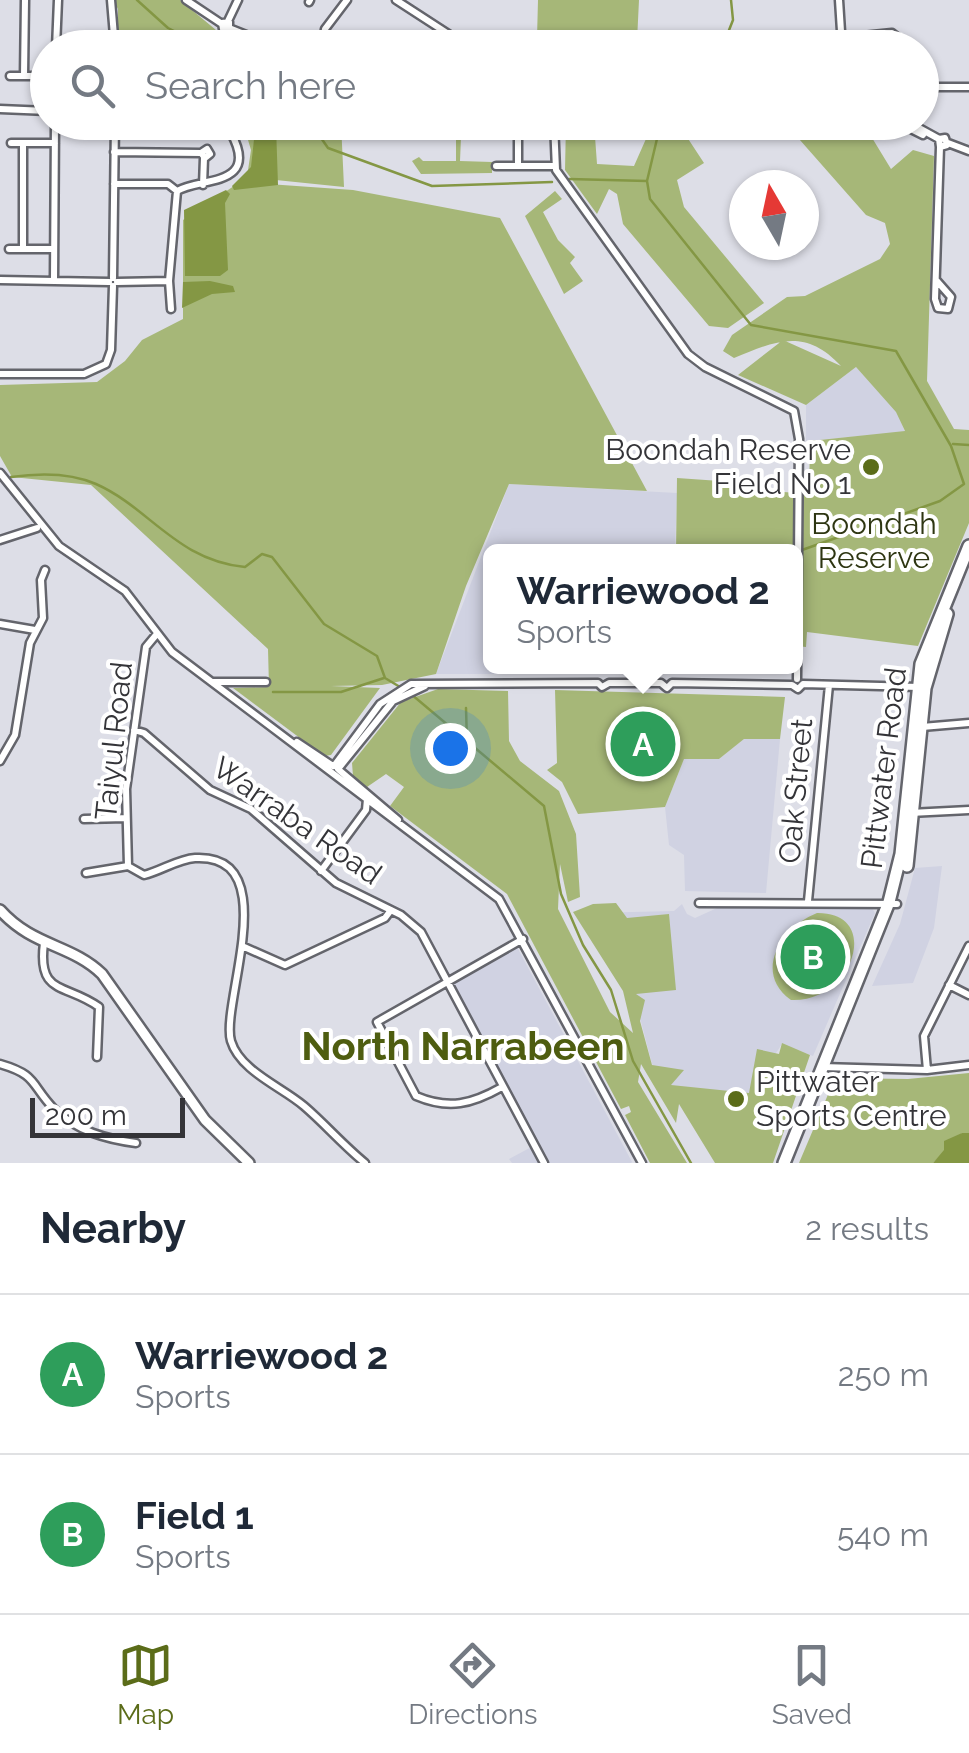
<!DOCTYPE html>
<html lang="en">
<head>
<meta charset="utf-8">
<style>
	:root { --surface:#fff; --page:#f6f6f7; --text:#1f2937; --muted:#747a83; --line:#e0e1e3; --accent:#5b6c19 }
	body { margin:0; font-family:Raleway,sans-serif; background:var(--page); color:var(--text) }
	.compass { position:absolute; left:729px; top:170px; width:90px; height:90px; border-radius:50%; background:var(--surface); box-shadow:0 2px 8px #0004; rotate:351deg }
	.scale { position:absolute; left:30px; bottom:25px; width:155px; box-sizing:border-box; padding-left:10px; border:5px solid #343438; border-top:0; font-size:28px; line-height:35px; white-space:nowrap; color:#343438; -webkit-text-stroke:8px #fff; paint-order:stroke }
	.you { position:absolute; left:450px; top:748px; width:35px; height:35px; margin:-25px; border:8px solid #fff; border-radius:50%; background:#1a73e8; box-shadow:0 0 0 15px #1a73e833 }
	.badge { display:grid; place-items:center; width:65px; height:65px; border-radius:50%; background:var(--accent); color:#fff; font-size:32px; font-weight:700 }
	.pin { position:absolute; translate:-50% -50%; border:5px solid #fff; box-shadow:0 2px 10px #0006 }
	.popup { position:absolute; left:483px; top:544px; width:320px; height:130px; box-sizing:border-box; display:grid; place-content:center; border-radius:15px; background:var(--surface); filter:drop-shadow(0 2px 8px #0005); font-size:32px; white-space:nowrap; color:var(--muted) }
	.popup b { font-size:38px; color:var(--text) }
	.popup::after { content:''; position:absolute; left:50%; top:100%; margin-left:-20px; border:20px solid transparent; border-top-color:var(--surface) }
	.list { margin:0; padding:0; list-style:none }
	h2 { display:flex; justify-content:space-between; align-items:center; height:130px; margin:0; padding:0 40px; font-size:42px }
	h2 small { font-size:32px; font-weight:400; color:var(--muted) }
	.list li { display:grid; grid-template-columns:65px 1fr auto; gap:30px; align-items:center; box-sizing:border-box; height:160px; padding:0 40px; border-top:2px solid var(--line) }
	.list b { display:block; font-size:38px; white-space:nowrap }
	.list p { margin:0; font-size:32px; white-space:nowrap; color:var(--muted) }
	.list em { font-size:32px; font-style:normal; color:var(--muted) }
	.icon { flex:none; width:55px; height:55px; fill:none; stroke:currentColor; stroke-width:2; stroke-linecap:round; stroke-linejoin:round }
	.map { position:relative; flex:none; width:969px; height:1163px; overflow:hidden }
	.search { position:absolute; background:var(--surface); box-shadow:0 2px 8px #0004; left:30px; right:30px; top:30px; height:110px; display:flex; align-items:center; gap:25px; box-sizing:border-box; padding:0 35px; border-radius:55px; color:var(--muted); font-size:38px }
	.sheet { height:450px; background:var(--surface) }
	nav { display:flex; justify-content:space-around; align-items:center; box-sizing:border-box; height:140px; border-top:2px solid var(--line); background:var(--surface); font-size:28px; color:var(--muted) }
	nav a { display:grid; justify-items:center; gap:5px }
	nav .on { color:var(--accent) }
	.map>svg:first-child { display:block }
	.built { fill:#d0d2e2 }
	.green { fill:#a6b778 }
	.water { fill:#849744 }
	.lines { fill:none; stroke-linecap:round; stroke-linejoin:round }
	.stream { stroke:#849744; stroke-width:2.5 }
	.minor-casing { stroke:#64656c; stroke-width:11 }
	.major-casing { stroke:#64656c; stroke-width:14 }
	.highway-casing { stroke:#64656c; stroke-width:16 }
	.minor { stroke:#fff; stroke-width:6 }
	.major { stroke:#fff; stroke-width:9 }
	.highway { stroke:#fff; stroke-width:11 }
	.poi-dot { fill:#5b6c19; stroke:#fff; stroke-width:4 }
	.labels { text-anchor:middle; stroke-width:8; stroke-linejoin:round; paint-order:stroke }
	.poi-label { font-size:30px; fill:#343438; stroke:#fff; text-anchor:end }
	.park-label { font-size:30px; fill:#2e3612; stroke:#fff }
	.street-label { font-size:30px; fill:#343438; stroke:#fff }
	.district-label { font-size:40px; font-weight:bold; fill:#4e5d10; stroke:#fff }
</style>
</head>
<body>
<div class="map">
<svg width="969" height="1163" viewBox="0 0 969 1163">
	<rect width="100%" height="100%" fill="#dddee7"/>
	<path class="built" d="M856 367 897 412 905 432 806 441V405Z
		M509 484 677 493 675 551 490 552V666H672V674H436Z
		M744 739H780L766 893 685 891 684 855 669 845 665 807 684 759H719Z
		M942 866 934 928 913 983 872 986 900 924 915 868Z
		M682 904 687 914 695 918 717 908H872L875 913 813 1056 782 1044 749 1093 670 1089 652 1064 633 991 590 913 674 911Z
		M517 947 632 1162 631 1163H512L509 1159 537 1144 451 981Z"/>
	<path class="green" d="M113 0H180L222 35 236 31 284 47H117L118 9Z
		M538 0H639L637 41 537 38Z
		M465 122 470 123V129L509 130V137H461L460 161 492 162V173L421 174 412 161 419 157 423 161H456V139L421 138 420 123H435L436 132H464Z
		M243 123H341L344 187 247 177 251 150Z
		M566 123H594L597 164 634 166 653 123H686L681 128 704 163 677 180 684 207 764 303 728 328 709 326 623 224 617 194 609 189 597 214 565 170Z
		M798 123H863L891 169 913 150 934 156 927 381 954 429 969 430V523L918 646 807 632 806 647 796 646V552H676L677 478 720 481V487L809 494 810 441 905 431 896 412 856 367 806 405 738 375 783 340 841 366C805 327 775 341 734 358L723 351 732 335 787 297 805 296 880 259 890 244 885 223 866 215 792 131Z
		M240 182 353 190 500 218 647 491 509 484 466 586 436 674 382 685 331 686 380 688 331 755 324 756 233 688 269 687 268 649 91 485 12 477 0 456V385L97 382 125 361 142 340 183 319V220Z
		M555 191 562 199 543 212 558 240 575 257 570 263 583 281 564 294 525 216Z
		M438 689 508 691 509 741 520 761 559 791 576 834 580 897 568 902 560 864 558 909 610 1012 633 1033 623 991 573 912 593 904 616 903 627 918 669 914 676 990 636 994 645 1000 640 1021 652 1065 684 1070 671 1085 749 1093 757 1049 779 1054 782 1043 810 1055 773 1163H715L679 1104 676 1123 641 1064 638 1082 687 1163H650L625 1115 631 1112 629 1106 621 1109 507 894 390 806 404 787 386 774 367 787 353 776 352 763 401 702Z
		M555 690 785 697 780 739H744L719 759H684L665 807 578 814 562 782 547 770 557 763Z
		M817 913C883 912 853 1003 791 1000 752 972 782 927 817 913Z
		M969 1073V1133H962L933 1163H799L835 1078 908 1079Z"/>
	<path class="water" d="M264 125 276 126 278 185 234 190 232 186 251 167 255 130Z
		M226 190 230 194 225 203 228 270 220 276H185L184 210Z
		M210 281 233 286 235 292 212 294 182 308 183 282Z
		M962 1133H969V1163H933L944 1150V1141Z"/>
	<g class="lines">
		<path class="stream" d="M137 0 168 28 208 48
			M722 48 733 20 731 0
			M310 122 328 148 432 186 552 182
			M661 122 647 181 650 199 751 325 896 351 951 446 964 484 940 501 802 550
			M569 179 647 181
			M953 444 969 445
			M11 477C39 473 69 472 96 484 150 508 176 560 245 567L262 554 272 557 324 624 377 656 385 678 400 687
			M273 692H341L384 678
			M411 694 544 806 561 894 583 945 611 990 633 1061 691 1163
			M466 708 467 742"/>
		<defs>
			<path id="minor" d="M111 0 115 48
				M186 0 222 24
				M396 0 470 48
				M839 0 842 47
				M309 2 310 0
				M228 21 238 0
				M229 22V28L223 29 222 23Z
				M229 28 274 46 298 47
				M843 38 892 33 897 37
				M56 48 58 0
				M322 48 325 29 347 0
				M552 48H560
				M10 76H48
				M24 76 25 0
				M922 87H969
				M0 109 48 111
				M554 122 556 170 688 354 705 367 794 411 799 439 797 679
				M897 122 923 135
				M908 122 939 139 945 138 947 145 940 147 939 139
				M11 143H55
				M948 143 969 151
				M207 149 210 154 205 158 201 153Z
				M114 152 201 153
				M496 166H554
				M518 166V122
				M114 184H168L177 191
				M203 185 204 158
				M9 249H54
				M23 249V143
				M113 278 115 122
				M0 280 109 282
				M54 280 55 122
				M936 280 951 297 948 309 938 308 935 299 940 147
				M117 282 169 281
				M171 309 169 281 177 191C199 177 261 188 231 133L211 122
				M0 374H84L106 364 111 350 113 286
				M0 473 59 546 125 591 172 652 499 899 642 1163
				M0 540 37 528
				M0 624 35 630
				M156 635 146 647 126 789 128 866 144 875C161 871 178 859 195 858 286 853 220 1004 231 1041 240 1071 282 1087 304 1106 325 1124 343 1145 365 1163
				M212 682H266
				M922 727 969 723
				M134 730 144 733 210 790 251 809 336 883 401 915 421 932 544 1163
				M297 742 333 766
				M0 761 15 735 30 643 43 618 41 580 45 570
				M334 766 380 704 411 684 598 683 602 687 609 683H661L667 688 672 683 792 685 798 689 803 684 919 687
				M338 769 393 701 425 686
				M339 770 398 820
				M910 813 969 810
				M84 819 126 818
				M321 871 366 810 367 799
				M86 873 128 866
				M808 901 829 685
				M699 903 897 904
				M44 943C37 996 66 983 99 1007L97 1057
				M242 946 285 965 385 918 391 910
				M949 985 969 995
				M0 1064C38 1075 30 1084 54 1109 77 1131 106 1139 136 1143
				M822 1067 927 1070 969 1065
				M927 1070 924 1036 969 946
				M502 1087C472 1104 449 1110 416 1096L377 1022 523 939"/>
			<path id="major" d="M0 910C33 947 71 944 102 974L205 1120 249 1163"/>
			<path id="highway" d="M907 866 925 688 947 614
				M784 1163 889 902 901 854 921 664 969 546"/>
		</defs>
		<use href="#minor" class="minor-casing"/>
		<use href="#major" class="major-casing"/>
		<use href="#highway" class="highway-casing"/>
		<use href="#minor" class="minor"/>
		<use href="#major" class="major"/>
		<use href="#highway" class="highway"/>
	</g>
	<g class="poi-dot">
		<circle cx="871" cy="467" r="10"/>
		<circle cx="736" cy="1099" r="10"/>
	</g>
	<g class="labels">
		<g class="poi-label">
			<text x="851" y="460">Boondah Reserve<tspan x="851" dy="34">Field No 1</tspan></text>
			<text x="756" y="1092" text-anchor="start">Pittwater<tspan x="756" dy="34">Sports Centre</tspan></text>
		</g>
		<g class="park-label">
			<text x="874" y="534">Boondah<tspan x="874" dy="34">Reserve</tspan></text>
		</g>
		<g class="street-label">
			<text transform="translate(114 741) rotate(-84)" y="10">Taiyul Road</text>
			<text transform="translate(884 768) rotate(-83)" y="10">Pittwater Road</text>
			<text transform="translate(796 791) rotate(-85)" y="10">Oak Street</text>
			<text transform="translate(297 821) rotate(35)" y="10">Warraba Road</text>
		</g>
		<g class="district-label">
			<text x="463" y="1060">North Narrabeen</text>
		</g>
	</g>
</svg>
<svg class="compass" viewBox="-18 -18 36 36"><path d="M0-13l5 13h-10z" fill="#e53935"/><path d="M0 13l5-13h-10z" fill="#747a83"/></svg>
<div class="scale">200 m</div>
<div class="you"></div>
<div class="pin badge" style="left:643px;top:744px;background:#2e9e5b">A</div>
<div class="popup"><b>Warriewood 2</b>Sports</div>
<div class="pin badge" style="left:813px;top:957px;background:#2e9e5b">B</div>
<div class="search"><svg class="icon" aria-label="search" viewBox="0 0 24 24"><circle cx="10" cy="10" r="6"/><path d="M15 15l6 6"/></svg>Search here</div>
</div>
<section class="sheet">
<h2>Nearby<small>2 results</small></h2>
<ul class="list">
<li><span class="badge" style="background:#2e9e5b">A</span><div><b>Warriewood 2</b><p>Sports</p></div><em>250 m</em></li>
<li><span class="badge" style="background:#2e9e5b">B</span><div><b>Field 1</b><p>Sports</p></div><em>540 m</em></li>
</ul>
</section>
<nav>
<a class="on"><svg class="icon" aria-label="map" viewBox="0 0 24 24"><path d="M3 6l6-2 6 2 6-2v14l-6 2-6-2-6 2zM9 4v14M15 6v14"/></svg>Map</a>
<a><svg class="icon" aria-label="directions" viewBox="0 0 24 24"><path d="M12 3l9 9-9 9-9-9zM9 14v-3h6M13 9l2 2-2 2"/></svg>Directions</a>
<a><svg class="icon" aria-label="saved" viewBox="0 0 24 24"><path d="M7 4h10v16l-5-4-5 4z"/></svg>Saved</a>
</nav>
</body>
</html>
